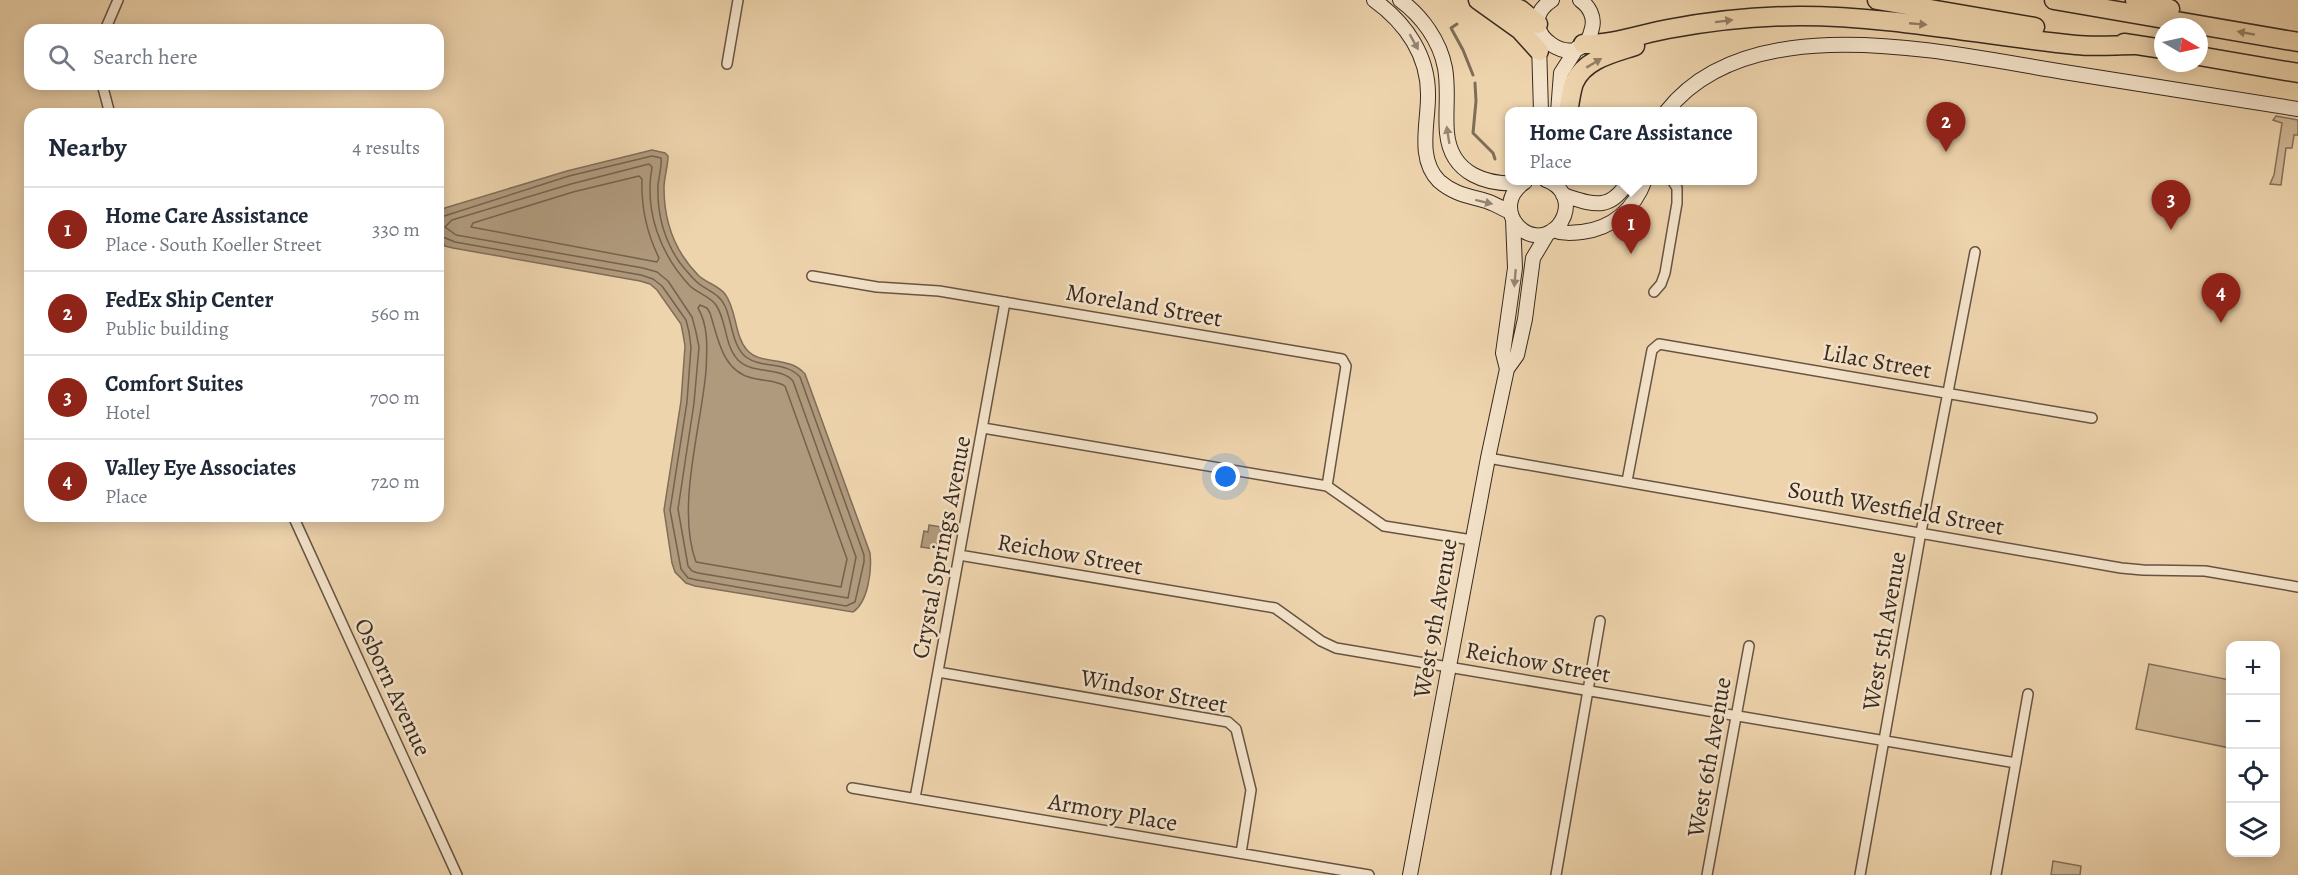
<!DOCTYPE html>
<html lang="en">
<head>
<meta charset="utf-8">
<style>
	:root { --surface:#fff; --page:#f2f2f3; --text:#1f2937; --muted:#747a83; --line:#e0e1e3; --accent:#8f2418 }
	body { margin:0; font-family:Alegreya,serif; background:var(--page); color:var(--text) }
	.controls { position:absolute; right:18px; bottom:18px; display:grid; overflow:hidden; border-radius:12px; box-shadow:0 3px 15px #0003 }
	.controls button { width:54px; height:54px; display:grid; place-items:center; padding:0; border:0; border-bottom:2px solid var(--line); background:var(--surface); color:var(--text); font:30px sans-serif }
	.compass { position:absolute; left:2154px; top:18px; width:54px; height:54px; border-radius:50%; background:var(--surface); box-shadow:0 3px 15px #0003; rotate:99deg }
	.you { position:absolute; left:1226px; top:477px; width:21px; height:21px; margin:-15px; border:4px solid #fff; border-radius:50%; background:#1a73e8; box-shadow:0 0 0 9px #1a73e833 }
	.badge { display:grid; place-items:center; width:39px; height:39px; border-radius:50%; background:var(--accent); color:#fff; font-size:20px; font-weight:700 }
	.pin { position:absolute; translate:-50% -50px; filter:drop-shadow(0 2px 3px #0008) }
	.pin::after { content:''; position:absolute; top:32px; width:21px; height:18px; background:inherit; clip-path:polygon(0 0,100% 0,50% 100%) }
	.popup { position:absolute; left:1505px; top:107px; width:252px; height:78px; box-sizing:border-box; display:grid; place-content:center; border-radius:12px; background:var(--surface); filter:drop-shadow(0 2px 4px #0005); font-size:20px; white-space:nowrap; color:var(--muted) }
	.popup b { font-size:22px; color:var(--text) }
	.popup::after { content:''; position:absolute; left:50%; top:100%; margin-left:-12px; border:12px solid transparent; border-top-color:var(--surface) }
	.list { margin:0; padding:0; list-style:none }
	h2 { display:flex; justify-content:space-between; align-items:center; height:78px; margin:0; padding:0 24px; font-size:26px }
	h2 small { font-size:20px; font-weight:400; color:var(--muted) }
	.list li { display:grid; grid-template-columns:39px 1fr auto; gap:18px; align-items:center; box-sizing:border-box; height:84px; padding:0 24px; border-top:2px solid var(--line) }
	.list b { display:block; font-size:22px; white-space:nowrap }
	.list p { margin:0; font-size:20px; white-space:nowrap; color:var(--muted) }
	.list em { font-size:20px; font-style:normal; color:var(--muted) }
	.icon { flex:none; width:33px; height:33px; fill:none; stroke:currentColor; stroke-width:2; stroke-linecap:round; stroke-linejoin:round }
	.map { position:relative; flex:none; width:2298px; height:875px; overflow:hidden }
	.search { position:absolute; background:var(--surface); box-shadow:0 3px 15px #0003; left:24px; top:24px; width:420px; height:66px; display:flex; align-items:center; gap:15px; box-sizing:border-box; padding:0 21px; border-radius:18px; color:var(--muted); font-size:22px }
	.panel { position:absolute; background:var(--surface); box-shadow:0 3px 15px #0003; left:24px; top:108px; width:420px; height:414px; border-radius:18px }
	.map>svg:first-child { display:block }
	.green { fill:#cfb795; stroke:#84705a; stroke-width:1.5 }
	.water { fill:#b09a7d; stroke:#806d58; stroke-width:1.5 }
	.lines { fill:none; stroke-linecap:round; stroke-linejoin:round }
	.shore { stroke:#74624e; stroke-width:1.5 }
	.stream { stroke:#806d58; stroke-width:3 }
	.street-casing { stroke:#665443; stroke-width:12 }
	.secondary-casing { stroke:#382a20; stroke-width:16 }
	.highway-casing { stroke:#382a20; stroke-width:21 }
	.street { stroke:#f4e3ca; stroke-width:9 }
	.secondary { stroke:#f4e3ca; stroke-width:14 }
	.highway { stroke:#eed4ad; stroke-width:18 }
	.oneway { fill:#937f66 }
	.oneway2 { fill:#968675 }
	.labels { text-anchor:middle; stroke-width:5; stroke-linejoin:round; paint-order:stroke }
	.street-label { font-size:24px; fill:#382a20; stroke:#f4e3ca }
</style>
</head>
<body>
<div class="map">
<svg width="2298" height="875" viewBox="0 0 2298 875">
	<rect width="100%" height="100%" fill="#eed4ad"/>
	<filter id="stains"><feTurbulence type="fractalNoise" baseFrequency=".00333" numOctaves="4"/><feColorMatrix values="0 0 0 0 .2 0 0 0 0 .09 0 0 0 0 .02 0 0 0 .5 -.17"/></filter>
	<radialGradient id="worn" r=".72"><stop offset=".6" stop-color="#630" stop-opacity="0"/><stop offset="1" stop-color="#630" stop-opacity=".3"/></radialGradient>
	<path class="green" d="M2276 116 2298 120V135H2294L2292 148H2286L2281 185 2270 184 2274 175 2282 123 2273 120Z
		M2149 664 2230 680V748L2136 729Z
		M2053 861 2081 866 2080 875H2051Z"/>
	<path class="water" d="M652 150 665 153 668 156C668 167 664 177 664 188 664 222 675 252 699 276 707 283 719 286 725 294 737 310 734 335 747 350 761 366 789 355 805 374L870 553C872 571 868 602 853 612L695 586 686 583 675 572 672 563 664 510 681 401 685 346 683 334 681 324 657 290 650 284 640 281 453 248 445 246 438 236V214L445 208 567 171Z
		M929 525 942 527 939 544H936L935 549 921 547 924 531 928 532Z"/>
	<g class="lines">
		<path class="shore" d="M649 164 652 167C644 211 660 254 690 286 697 293 710 296 716 305 727 321 724 345 738 360 753 375 780 366 793 381L856 557 848 598 698 573 692 571 688 566 678 509 694 403 699 347 696 332 692 317 668 281 657 272 643 268 456 235 445 227 452 220 571 184Z
			M639 176 642 179C641 208 646 232 659 258L657 262 471 227 473 223 573 192Z
			M438 218 569 176 652 156 661 158C662 166 659 176 658 185 657 212 664 240 680 263 685 269 692 278 698 283 708 291 720 294 725 306 732 321 732 346 746 357 762 369 786 361 800 377L864 555V562L855 602 846 606 697 580 688 578 681 569 670 510 687 402 691 347 689 332 686 320 662 286 653 279 641 275 455 242 438 235
			M700 305 707 308 710 313C718 338 722 371 752 378 763 381 776 380 785 386L847 559 841 587 696 562C676 508 701 428 706 371 707 350 709 327 698 308Z"/>
		<path class="stream" d="M1457 24 1451 28 1463 50 1473 75
			M1475 83 1476 101 1473 133 1493 153 1495 159"/>
		<defs>
			<path id="street" d="M105 30 118 0
				M727 64 738 0
				M102 84 110 114
				M812 276 877 287 939 291 1342 359 1346 366 1327 486
				M1654 292 1661 284 1665 273 1677 203V188L1672 180
				M983 428 1327 486 1384 526 1472 540
				M1488 458 2121 568 2143 570 2205 571 2298 587
				M1627 481 1652 350 1659 344 2092 418
				M293 516 457 875
				M959 555 1275 608 1321 641 1336 648 2016 763
				M938 672 1228 722 1236 729 1251 790 1241 853
				M852 788 1369 875
				M915 798 1005 302
				M1556 875 1600 621
				M1707 875 1749 646
				M1860 875 1921 532 1975 252
				M1996 875 2028 694"/>
			<path id="secondary" d="M1374 0C1406 23 1429 56 1428 97 1428 124 1417 159 1439 181 1455 195 1470 196 1489 202 1497 205 1503 209 1510 212
				M1400 0C1422 16 1440 41 1445 68 1449 90 1445 112 1447 133 1451 175 1488 186 1523 183
				M1552 0C1507 29 1582 80 1592 28 1595 17 1589 6 1580 0
				M1539 43 1541 112
				M1558 112 1561 73 1577 48
				M1666 112C1750 4 1950 54 2064 72 2142 84 2220 97 2298 109
				M1525 182C1487 207 1530 256 1558 226 1563 220 1566 212 1566 205 1565 193 1557 184 1546 180
				M1563 195C1592 204 1610 213 1629 180
				M1553 230C1563 234 1572 233 1582 232 1613 228 1634 209 1645 180
				M1507 369 1503 353 1515 268 1513 219
				M1410 875 1488 458 1507 369 1517 355 1525 319 1533 258 1548 233"/>
			<path id="highway" d="M1478 0 1520 30 1539 51
				M1500 0 1521 10 1538 24
				M1877 0 2035 27
				M2054 0 2298 42
				M2135 0 2170 9
				M2124 43 2163 49
				M1583 44C1611 45 1641 34 1668 29 1711 21 1756 16 1800 16 1893 16 1984 36 2076 45 2095 47 2116 45 2135 45
				M2199 56 2298 73
				M1568 112C1570 102 1571 91 1574 83 1584 59 1614 53 1635 46"/>
		</defs>
		<use href="#street" class="street-casing"/>
		<use href="#secondary" class="secondary-casing"/>
		<use href="#highway" class="highway-casing"/>
		<use href="#street" class="street"/>
		<use href="#secondary" class="secondary"/>
		<use href="#highway" class="highway"/>
	</g>
	<defs><path id="oneway-solid" d="M-6-.8H1V-3.2L6.5 0L1 3.2V.8H-6Z" transform="scale(1.5)"/></defs>
	<g class="oneway">
		<use href="#oneway-solid" transform="translate(1724 21) rotate(-7)"/>
		<use href="#oneway-solid" transform="translate(1918 24) rotate(5)"/>
		<use href="#oneway-solid" transform="translate(2246 33) rotate(-170)"/>
		<use href="#oneway-solid" transform="translate(1594 63) rotate(-31)"/>
	</g>
	<g class="oneway2">
		<use href="#oneway-solid" transform="translate(1414 42) rotate(61)"/>
		<use href="#oneway-solid" transform="translate(1448 135) rotate(-99)"/>
		<use href="#oneway-solid" transform="translate(1484 202) rotate(14)"/>
		<use href="#oneway-solid" transform="translate(1515 278) rotate(95)"/>
	</g>
	<g class="labels">
		<g class="street-label">
			<text transform="translate(1144 305) rotate(10)" y="8">Moreland Street</text>
			<text transform="translate(1877 361) rotate(10)" y="8">Lilac Street</text>
			<text transform="translate(1896 508) rotate(10)" y="8">South Westfield Street</text>
			<text transform="translate(941 547) rotate(-79)" y="8">Crystal Springs Avenue</text>
			<text transform="translate(1070 554) rotate(10)" y="8">Reichow Street</text>
			<text transform="translate(1435 618) rotate(-80)" y="8">West 9th Avenue</text>
			<text transform="translate(1884 631) rotate(-80)" y="8">West 5th Avenue</text>
			<text transform="translate(1538 662) rotate(10)" y="8">Reichow Street</text>
			<text transform="translate(393 687) rotate(65)" y="8">Osborn Avenue</text>
			<text transform="translate(1154 691) rotate(11)" y="8">Windsor Street</text>
			<text transform="translate(1709 757) rotate(-80)" y="8">West 6th Avenue</text>
			<text transform="translate(1113 812) rotate(10)" y="8">Armory Place</text>
		</g>
	</g>
	<rect width="100%" height="100%" filter="url(#stains)"/>
	<rect width="100%" height="100%" fill="url(#worn)"/>
</svg>
<div class="controls">
<button>+</button>
<button>−</button>
<button><svg class="icon" aria-label="locate" viewBox="0 0 24 24"><circle cx="12" cy="12" r="6"/><path d="M12 2v4M12 18v4M2 12h4M18 12h4"/></svg></button>
<button><svg class="icon" aria-label="layers" viewBox="0 0 24 24"><path d="M12 4l9 5-9 5-9-5zM3 14l9 5 9-5"/></svg></button>
</div>
<svg class="compass" viewBox="-18 -18 36 36"><path d="M0-13l5 13h-10z" fill="#e53935"/><path d="M0 13l5-13h-10z" fill="#747a83"/></svg>
<div class="you"></div>
<div class="pin badge" style="left:1631px;top:254px">1</div>
<div class="popup"><b>Home Care Assistance</b>Place</div>
<div class="pin badge" style="left:1946px;top:152px">2</div>
<div class="pin badge" style="left:2171px;top:230px">3</div>
<div class="pin badge" style="left:2221px;top:323px">4</div>
<div class="search"><svg class="icon" aria-label="search" viewBox="0 0 24 24"><circle cx="10" cy="10" r="6"/><path d="M15 15l6 6"/></svg>Search here</div>
<section class="panel">
<h2>Nearby<small>4 results</small></h2>
<ul class="list">
<li><span class="badge">1</span><div><b>Home Care Assistance</b><p>Place · South Koeller Street</p></div><em>330 m</em></li>
<li><span class="badge">2</span><div><b>FedEx Ship Center</b><p>Public building</p></div><em>560 m</em></li>
<li><span class="badge">3</span><div><b>Comfort Suites</b><p>Hotel</p></div><em>700 m</em></li>
<li><span class="badge">4</span><div><b>Valley Eye Associates</b><p>Place</p></div><em>720 m</em></li>
</ul>
</section>
</div>
</body>
</html>
